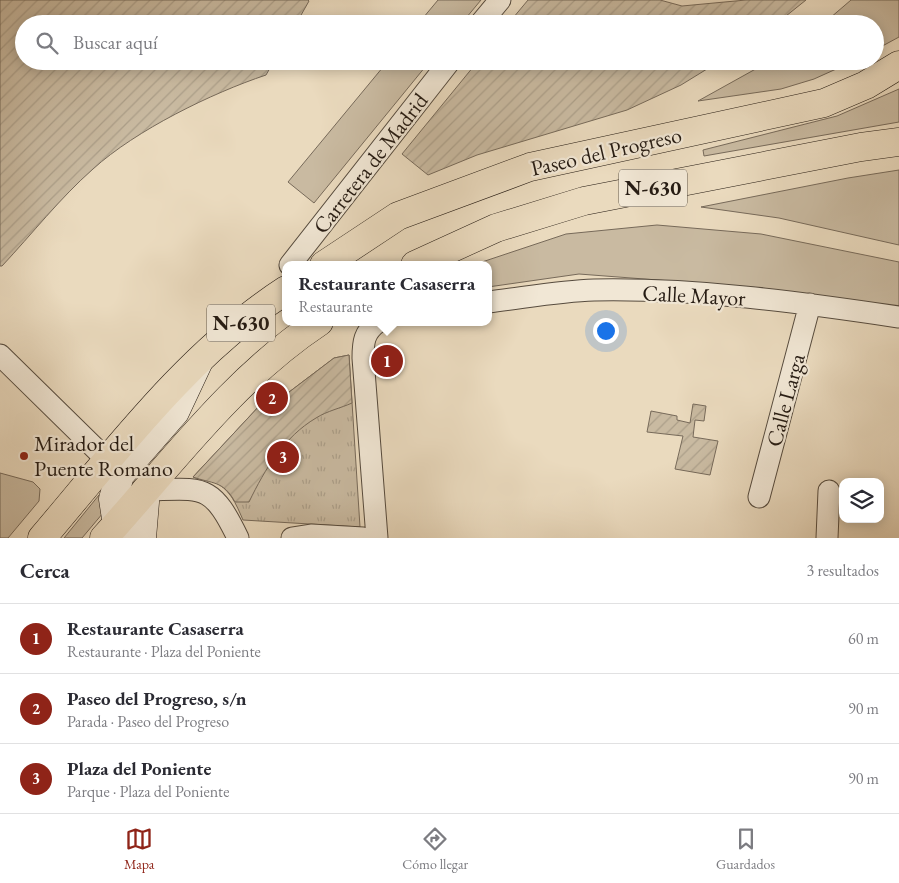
<!DOCTYPE html>
<html lang="es">
<head>
<meta charset="utf-8">
<style>
	:root { --surface:#fff; --page:#f2f2f3; --text:#2b2b33; --muted:#7c7c81; --line:#e1e1e2; --accent:#8f2418 }
	body { margin:0; font-family:"EB Garamond",serif; background:var(--page); color:var(--text) }
	.controls { position:absolute; right:15px; bottom:15px; display:grid; overflow:hidden; border-radius:10px; box-shadow:0 2px 12px #0003 }
	.controls button { width:45px; height:45px; display:grid; place-items:center; padding:0; border:0; border-bottom:1px solid var(--line); background:var(--surface); color:var(--text); font:25px sans-serif }
	.you { position:absolute; left:605px; top:330px; width:18px; height:18px; margin:-12px; border:4px solid #fff; border-radius:50%; background:#1a73e8; box-shadow:0 0 0 8px #1a73e833 }
	.badge { display:grid; place-items:center; width:32px; height:32px; border-radius:50%; background:var(--accent); color:#fff; font-size:16px; font-weight:700 }
	.pin { position:absolute; translate:-50% -50%; border:2px solid #fff; box-shadow:0 1px 5px #0006 }
	.popup { position:absolute; left:282px; top:261px; width:210px; height:65px; box-sizing:border-box; display:grid; place-content:center; border-radius:10px; background:var(--surface); filter:drop-shadow(0 1px 4px #0005); font-size:16px; white-space:nowrap; color:var(--muted) }
	.popup b { font-size:19px; color:var(--text) }
	.popup::after { content:''; position:absolute; left:50%; top:100%; margin-left:-10px; border:10px solid transparent; border-top-color:var(--surface) }
	.list { margin:0; padding:0; list-style:none }
	h2 { display:flex; justify-content:space-between; align-items:center; height:65px; margin:0; padding:0 20px; font-size:21px }
	h2 small { font-size:16px; font-weight:400; color:var(--muted) }
	.list li { display:grid; grid-template-columns:32px 1fr auto; gap:15px; align-items:center; box-sizing:border-box; height:70px; padding:0 20px; border-top:1px solid var(--line) }
	.list b { display:block; font-size:19px; white-space:nowrap }
	.list p { margin:0; font-size:16px; white-space:nowrap; color:var(--muted) }
	.list em { font-size:16px; font-style:normal; color:var(--muted) }
	.icon { flex:none; width:28px; height:28px; fill:none; stroke:currentColor; stroke-width:2; stroke-linecap:round; stroke-linejoin:round }
	.map { position:relative; flex:none; width:899px; height:538px; overflow:hidden }
	.search { position:absolute; background:var(--surface); box-shadow:0 2px 12px #0003; left:15px; right:15px; top:15px; height:55px; display:flex; align-items:center; gap:12px; box-sizing:border-box; padding:0 18px; border-radius:28px; color:var(--muted); font-size:19px }
	.sheet { height:275px; background:var(--surface) }
	nav { display:flex; justify-content:space-around; align-items:center; box-sizing:border-box; height:70px; border-top:1px solid var(--line); background:var(--surface); font-size:14px; color:var(--muted) }
	nav a { display:grid; justify-items:center; gap:2px }
	nav .on { color:var(--accent) }
	.map>svg:first-child { display:block }
	.grass { fill:#c9baa1; stroke:#776a5a }
	.park { fill:url(#park-tufts); stroke:#776a5a }
	.garden { fill:url(#garden-furrows); stroke:#776a5a }
	.lines { fill:none; stroke-linecap:round; stroke-linejoin:round }
	.street-casing { stroke:#564b3e; stroke-width:23 }
	.secondary-casing { stroke:#251b13; stroke-width:29 }
	.highway-casing { stroke:#251b13; stroke-width:29 }
	.street { stroke:#f1e7d5; stroke-width:21 }
	.secondary { stroke:#f1e7d5; stroke-width:28 }
	.highway { stroke:#eadabe; stroke-width:28 }
	.poi-dot { fill:#8f2418; stroke:#f1e7d5; stroke-width:2 }
	.labels { text-anchor:middle; stroke-width:4.5; stroke-linejoin:round; paint-order:stroke }
	.shield { fill:#f1e7d5; stroke:#62584d; stroke-width:1 }
	.shield-label { font-size:21px; font-weight:bold; fill:#251b13 }
	.street-label { font-size:22px; fill:#251b13; stroke:#f1e7d5 }
	.poi-label { font-size:22px; fill:#251b13; stroke:#f1e7d5; text-anchor:start }
</style>
</head>
<body>
<div class="map">
<svg width="899" height="538" viewBox="0 0 899 538">
	<defs>
		<pattern id="park-tufts" width="24" height="20" patternUnits="userSpaceOnUse" patternTransform="scale(1.25)"><rect width="24" height="20" fill="#c9baa1"/><path d="M3 7l-1-3M5 7V3M7 7l1-3M15 17l-1-3M17 17v-4M19 17l1-3" fill="none" stroke="#ac9f8a"/></pattern>
		<pattern id="garden-furrows" width="10" height="10" patternUnits="userSpaceOnUse" patternTransform="scale(1.25)"><rect width="10" height="10" fill="#c9baa1"/><path d="M-1 1l2-2M0 10L10 0M9 11l2-2" fill="none" stroke="#ac9f8a"/></pattern>
	</defs>
	<rect width="100%" height="100%" fill="#eadabe"/>
	<filter id="stains"><feTurbulence type="fractalNoise" baseFrequency=".004" numOctaves="4"/><feColorMatrix values="0 0 0 0 .2 0 0 0 0 .09 0 0 0 0 .02 0 0 0 .5 -.17"/></filter>
	<radialGradient id="worn" r=".72"><stop offset=".6" stop-color="#630" stop-opacity="0"/><stop offset="1" stop-color="#630" stop-opacity=".3"/></radialGradient>
	<path class="grass" d="M438 0H481L461 24H418Z
		M851 0H899V37L875 50V24H823Z
		M388 61H430L314 203 288 182Z
		M770 61H854L814 79 781 89 698 101Z
		M899 89V122L704 156 703 150 837 116Z
		M899 170V245L779 218 701 207 848 178Z
		M657 225 761 234 899 262V309L762 288 579 274 488 287V265H473L566 234Z
		M0 473 33 482 40 489 39 501 8 538H0Z
		M99 495 103 513 82 538H64Z"/>
	<path class="park" d="M349 355 360 527 243 520C236 504 230 488 212 481 206 479 199 480 193 477L262 403 268 408 334 358Z"/>
	<path class="garden" d="M0 0H308L309 1 296 24H24V61H274L266 75C212 93 136 130 93 169 60 198 32 234 2 266H0Z
		M528 0H660L682 6 746 0H806L776 24H508Z
		M478 61H720L681 85 627 110 477 155 428 175 402 154Z
		M349 355 352 403C341 408 327 411 316 418 284 437 265 469 249 502H235C223 480 212 484 193 477L262 403 268 408 334 358Z
		M693 404 706 406 704 421 695 420 693 437 718 441 710 475 675 469 683 436 647 432 651 411 677 416V420L690 423Z"/>
	<g class="lines">
		<defs>
			<path id="street" d="M480 24 500 0
				M290 265 450 61
				M488 302C523 298 559 291 594 290 696 288 798 302 899 317
				M0 355 108 461
				M146 490C203 489 211 482 238 538
				M759 497 810 304
				M292 538 311 535 363 538
				M377 538 363 358C363 342 364 332 378 322
				M827 538 829 491"/>
			<path id="secondary" d="M119 538 113 499 120 475 175 412 198 363
				M142 538 146 490"/>
			<path id="highway" d="M324 265 398 216 530 167 824 103 866 85 899 65
				M415 265 496 228 584 201 861 147 899 142
				M42 538C116 451 189 353 286 290
				M104 538C172 463 233 379 319 322"/>
		</defs>
		<use href="#street" class="street-casing"/>
		<use href="#secondary" class="secondary-casing"/>
		<use href="#highway" class="highway-casing"/>
		<use href="#street" class="street"/>
		<use href="#secondary" class="secondary"/>
		<use href="#highway" class="highway"/>
	</g>
	<circle class="poi-dot" cx="24" cy="456" r="5"/>
	<g class="labels">
		<g class="shield">
			<rect x="619" y="169.5" width="68" height="37" rx="4"/>
			<rect x="207" y="304.5" width="68" height="37" rx="4"/>
		</g>
		<g class="shield-label">
			<text x="653" y="195">N-630</text>
			<text x="241" y="330">N-630</text>
		</g>
		<g class="street-label">
			<text transform="translate(606 151) rotate(-13)" y="8">Paseo del Progreso</text>
			<text transform="translate(370 163) rotate(-52)" y="8">Carretera de Madrid</text>
			<text transform="translate(694 295) rotate(3)" y="8">Calle Mayor</text>
			<text transform="translate(785 400) rotate(-75)" y="8">Calle Larga</text>
		</g>
		<g class="poi-label">
			<text x="34" y="451">Mirador del<tspan x="34" dy="25">Puente Romano</tspan></text>
		</g>
	</g>
	<rect width="100%" height="100%" filter="url(#stains)"/>
	<rect width="100%" height="100%" fill="url(#worn)"/>
</svg>
<div class="controls">
<button><svg class="icon" aria-label="layers" viewBox="0 0 24 24"><path d="M12 4l9 5-9 5-9-5zM3 14l9 5 9-5"/></svg></button>
</div>
<div class="you"></div>
<div class="pin badge" style="left:387px;top:361px">1</div>
<div class="popup"><b>Restaurante Casaserra</b>Restaurante</div>
<div class="pin badge" style="left:272px;top:398px">2</div>
<div class="pin badge" style="left:283px;top:457px">3</div>
<div class="search"><svg class="icon" aria-label="search" viewBox="0 0 24 24"><circle cx="10" cy="10" r="6"/><path d="M15 15l6 6"/></svg>Buscar aquí</div>
</div>
<section class="sheet">
<h2>Cerca<small>3 resultados</small></h2>
<ul class="list">
<li><span class="badge">1</span><div><b>Restaurante Casaserra</b><p>Restaurante · Plaza del Poniente</p></div><em>60 m</em></li>
<li><span class="badge">2</span><div><b>Paseo del Progreso, s/n</b><p>Parada · Paseo del Progreso</p></div><em>90 m</em></li>
<li><span class="badge">3</span><div><b>Plaza del Poniente</b><p>Parque · Plaza del Poniente</p></div><em>90 m</em></li>
</ul>
</section>
<nav>
<a class="on"><svg class="icon" aria-label="map" viewBox="0 0 24 24"><path d="M3 6l6-2 6 2 6-2v14l-6 2-6-2-6 2zM9 4v14M15 6v14"/></svg>Mapa</a>
<a><svg class="icon" aria-label="directions" viewBox="0 0 24 24"><path d="M12 3l9 9-9 9-9-9zM9 14v-3h6M13 9l2 2-2 2"/></svg>Cómo llegar</a>
<a><svg class="icon" aria-label="saved" viewBox="0 0 24 24"><path d="M7 4h10v16l-5-4-5 4z"/></svg>Guardados</a>
</nav>
</body>
</html>
